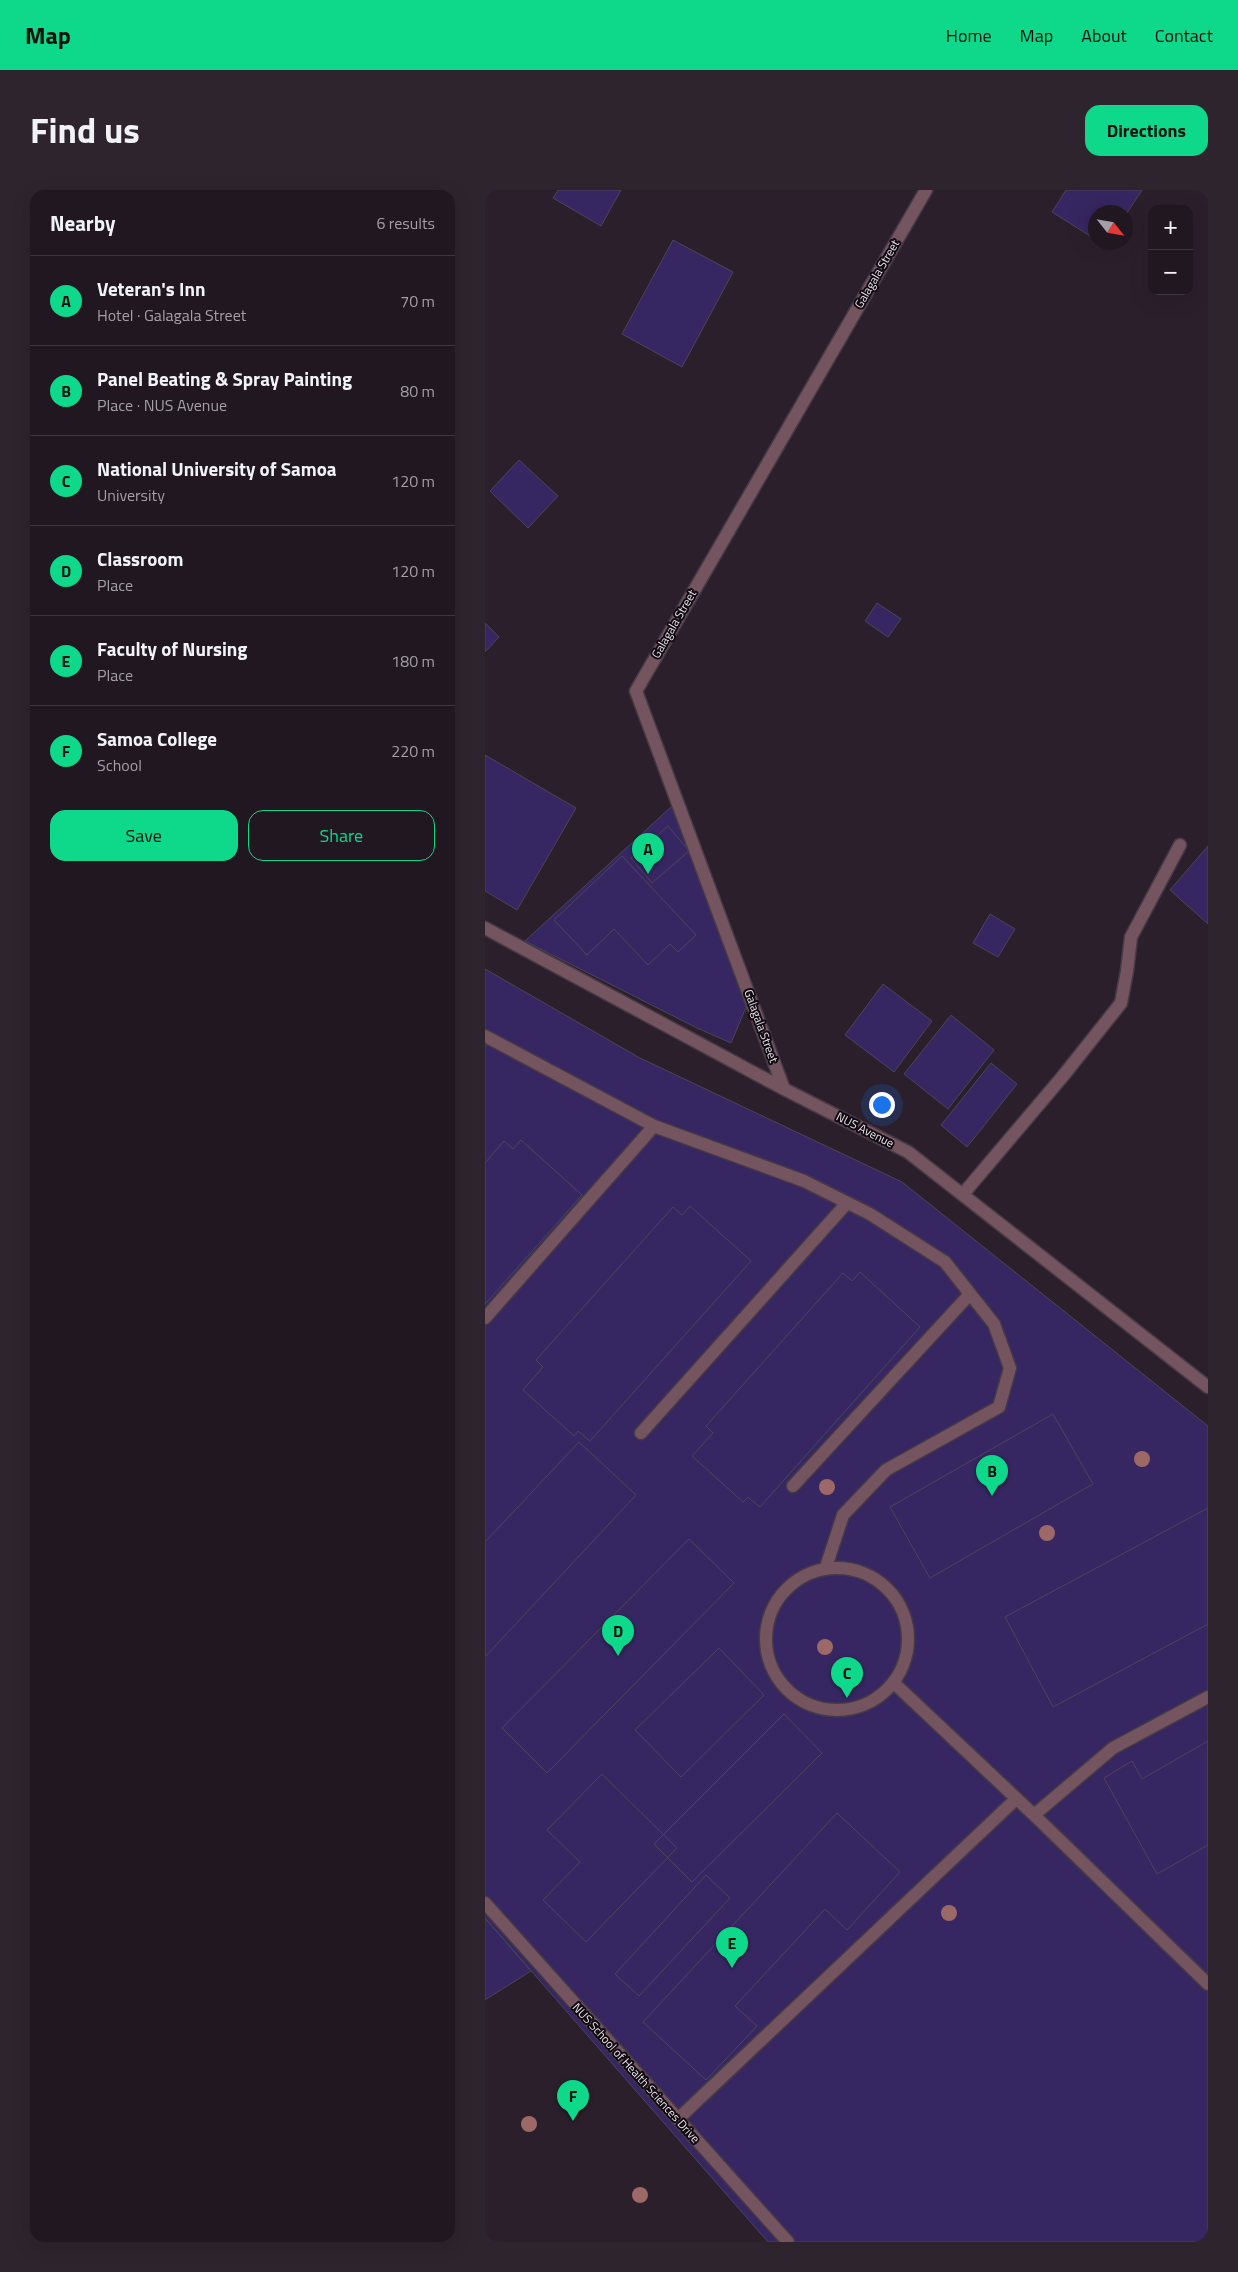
<!DOCTYPE html>
<html lang="en">
<head>
<meta charset="utf-8">
<style>
	:root { --surface:#201721; --page:#2d242e; --text:#f1f3f6; --muted:#a29fa5; --line:#3d363f; --accent:#0ed98a }
	body { margin:0; font-family:"Titillium Web",sans-serif; background:var(--page); color:var(--text) }
	.controls { position:absolute; right:15px; top:15px; display:grid; overflow:hidden; border-radius:10px; box-shadow:0 5px 20px #0002 }
	.controls button { width:45px; height:45px; display:grid; place-items:center; padding:0; border:0; border-bottom:1px solid var(--line); background:var(--surface); color:var(--text); font:25px sans-serif }
	.compass { position:absolute; left:603px; top:15px; width:45px; height:45px; border-radius:50%; background:var(--surface); box-shadow:0 5px 20px #0002; rotate:121deg }
	.you { position:absolute; left:396px; top:914px; width:18px; height:18px; margin:-12px; border:4px solid #fff; border-radius:50%; background:#1a73e8; box-shadow:0 0 0 8px #1a73e833 }
	.badge { display:grid; place-items:center; width:32px; height:32px; border-radius:50%; background:var(--accent); color:#111; font-size:16px; font-weight:700 }
	.pin { position:absolute; translate:-50% -41px; filter:drop-shadow(0 1px 2px #0008) }
	.pin::after { content:''; position:absolute; top:26px; width:18px; height:15px; background:inherit; clip-path:polygon(0 0,100% 0,50% 100%) }
	.list { margin:0; padding:0; list-style:none }
	h2 { display:flex; justify-content:space-between; align-items:center; height:65px; margin:0; padding:0 20px; font-size:21px }
	h2 small { font-size:16px; font-weight:400; color:var(--muted) }
	.list li { display:grid; grid-template-columns:32px 1fr auto; gap:15px; align-items:center; box-sizing:border-box; height:90px; padding:0 20px; border-top:1px solid var(--line) }
	.list b { display:block; font-size:19px; white-space:nowrap }
	.list p { margin:0; font-size:16px; white-space:nowrap; color:var(--muted) }
	.list em { font-size:16px; font-style:normal; color:var(--muted) }
	.actions { display:flex; gap:10px; padding:15px 20px }
	.actions a { flex:1; padding:11px 0; border:1px solid var(--accent); border-radius:15px; text-align:center; font-size:18px; color:var(--accent) }
	.actions .main { background:var(--accent); color:#111 }
	.map { position:relative; flex:none; width:723px; height:2052px; overflow:hidden; border-radius:15px }
	header { display:flex; align-items:center; gap:30px; box-sizing:border-box; height:70px; padding:0 25px; background:var(--accent); color:#111 }
	header strong { font-size:24px }
	nav { display:flex; gap:28px; margin-inline-start:auto; font-size:18px }
	.intro { display:flex; align-items:center; justify-content:space-between; box-sizing:border-box; height:120px; padding:0 30px }
	h1 { margin:0; font-size:35px }
	.button { padding:12px 22px; border-radius:15px; background:var(--accent); color:#111; font-size:18px; font-weight:700 }
	main { display:flex; gap:30px; padding:0 30px }
	aside { flex:1; background:var(--surface); border-radius:15px; box-shadow:0 5px 20px #0002 }
	.map>svg:first-child { display:block }
	.building { fill:#362762; stroke:#494658 }
	.lines { fill:none; stroke-linecap:round; stroke-linejoin:round }
	.service-casing { stroke:#463a47; stroke-width:15 }
	.minor-casing { stroke:#463a47; stroke-width:15 }
	.service { stroke:#74545f; stroke-width:12 }
	.minor { stroke:#74545f; stroke-width:12 }
	.tree { fill:#9d6967 }
	.labels { text-anchor:middle; stroke-width:4; stroke-linejoin:round; paint-order:stroke }
	.street-label { font-size:12px; fill:#ebe2eb; stroke:#100b11 }
</style>
</head>
<body>
<header>
<strong>Map</strong>
<nav><a>Home</a><a>Map</a><a>About</a><a>Contact</a></nav>
</header>
<div class="intro"><h1>Find us</h1><a class="button">Directions</a></div>
<main>
<aside>
<h2>Nearby<small>6 results</small></h2>
<ul class="list">
<li><span class="badge">A</span><div><b>Veteran's Inn</b><p>Hotel · Galagala Street</p></div><em>70 m</em></li>
<li><span class="badge">B</span><div><b>Panel Beating &amp; Spray Painting</b><p>Place · NUS Avenue</p></div><em>80 m</em></li>
<li><span class="badge">C</span><div><b>National University of Samoa</b><p>University</p></div><em>120 m</em></li>
<li><span class="badge">D</span><div><b>Classroom</b><p>Place</p></div><em>120 m</em></li>
<li><span class="badge">E</span><div><b>Faculty of Nursing</b><p>Place</p></div><em>180 m</em></li>
<li><span class="badge">F</span><div><b>Samoa College</b><p>School</p></div><em>220 m</em></li>
</ul>
<div class="actions"><a class="main">Save</a><a>Share</a></div>
</aside>
<div class="map">
<svg width="723" height="2052" viewBox="0 0 723 2052">
	<rect width="100%" height="100%" fill="#2b1f2c"/>
	<path class="building" d="M73 0H136L116 36 68 8Z
		M581 0H657L640 26V22H610V49L567 22Z
		M188 50 248 82 197 177 137 144Z
		M34 270 73 306 43 338 5 301Z
		M392 413 416 429 403 447 380 431Z
		M0 433 14 447 0 462Z
		M0 565 91 618 32 720 0 701Z
		M187 616 262 815 246 853 212 838 40 751Z
		M183 636 204 661 167 693 146 668Z
		M723 656V734L685 700Z
		M137 666 211 745 193 762 185 754 163 775 129 739 102 765 69 730Z
		M505 724 530 739 513 767 488 753Z
		M0 779 155 868 417 992 723 1236V2052H283L0 1728Z
		M398 794 447 831 409 882 360 845Z
		M466 825 509 860 463 919 419 884Z
		M506 873 532 894 482 957 456 935Z
		M36 950 97 1005 0 1114V973L19 951 28 959Z
		M205 1016 266 1071 105 1251 93 1241 89 1246 38 1200 58 1177 51 1170 188 1017 197 1025Z
		M375 1082 435 1137 275 1317 263 1307 258 1312 207 1266 228 1243 221 1236 358 1083 367 1091Z
		M568 1224 608 1294 445 1388 405 1317Z
		M94 1252 151 1305 0 1467V1352Z
		M723 1318V1434L568 1517 520 1427Z
		M204 1349 249 1393 62 1583 17 1538Z
		M234 1458 279 1505 196 1587 150 1540Z
		M299 1524 337 1563 207 1692 169 1654Z
		M723 1551V1655L672 1684 619 1588 647 1571 657 1589Z
		M117 1584 192 1658 101 1752 58 1710 95 1672 62 1640Z
		M352 1623 415 1682 362 1740 340 1719 250 1816 272 1836 221 1890 158 1832Z
		M221 1685 245 1708 154 1806 130 1784Z
		M0 1728 46 1781 0 1810Z"/>
	<g class="lines">
		<defs>
			<path id="service" d="M0 846 169 936 319 991 385 1024 460 1072 509 1134 525 1178 514 1217 401 1280 358 1325 341 1377
				M0 1128 169 936
				M156 1243 362 1013
				M308 1296 485 1104
				M281 1449a71 71 0 1 1 142 0a71 71 0 1 1-142 0Z
				M410 1494 549 1625 723 1794
				M549 1625 628 1558 723 1507
				M0 1713 303 2052
				M193 1929 531 1609"/>
			<path id="minor" d="M0 738 299 899 423 962 723 1197
				M299 899 151 501 441 0
				M478 1004 578 886 636 813 642 781 646 747 695 655"/>
		</defs>
		<use href="#service" class="service-casing"/>
		<use href="#minor" class="minor-casing"/>
		<use href="#service" class="service"/>
		<use href="#minor" class="minor"/>
	</g>
	<g class="tree">
		<circle cx="657" cy="1269" r="8"/>
		<circle cx="342" cy="1297" r="8"/>
		<circle cx="562" cy="1343" r="8"/>
		<circle cx="340" cy="1457" r="8"/>
		<circle cx="464" cy="1723" r="8"/>
		<circle cx="44" cy="1934" r="8"/>
		<circle cx="155" cy="2005" r="8"/>
	</g>
	<g class="labels">
		<g class="street-label">
			<text transform="translate(392 84) rotate(-60)" y="4">Galagala Street</text>
			<text transform="translate(189 434) rotate(-60)" y="4">Galagala Street</text>
			<text transform="translate(276 836) rotate(70)" y="4">Galagala Street</text>
			<text transform="translate(380 940) rotate(27)" y="4">NUS Avenue</text>
			<text transform="translate(151 1883) rotate(48)" y="4">NUS School of Health Sciences Drive</text>
		</g>
	</g>
</svg>
<div class="controls">
<button>+</button>
<button>−</button>
</div>
<svg class="compass" viewBox="-18 -18 36 36"><path d="M0-13l5 13h-10z" fill="#e53935"/><path d="M0 13l5-13h-10z" fill="#a29fa5"/></svg>
<div class="you"></div>
<div class="pin badge" style="left:163px;top:684px">A</div>
<div class="pin badge" style="left:507px;top:1306px">B</div>
<div class="pin badge" style="left:362px;top:1508px">C</div>
<div class="pin badge" style="left:133px;top:1466px">D</div>
<div class="pin badge" style="left:247px;top:1778px">E</div>
<div class="pin badge" style="left:88px;top:1931px">F</div>
</div>
</main>
</body>
</html>
